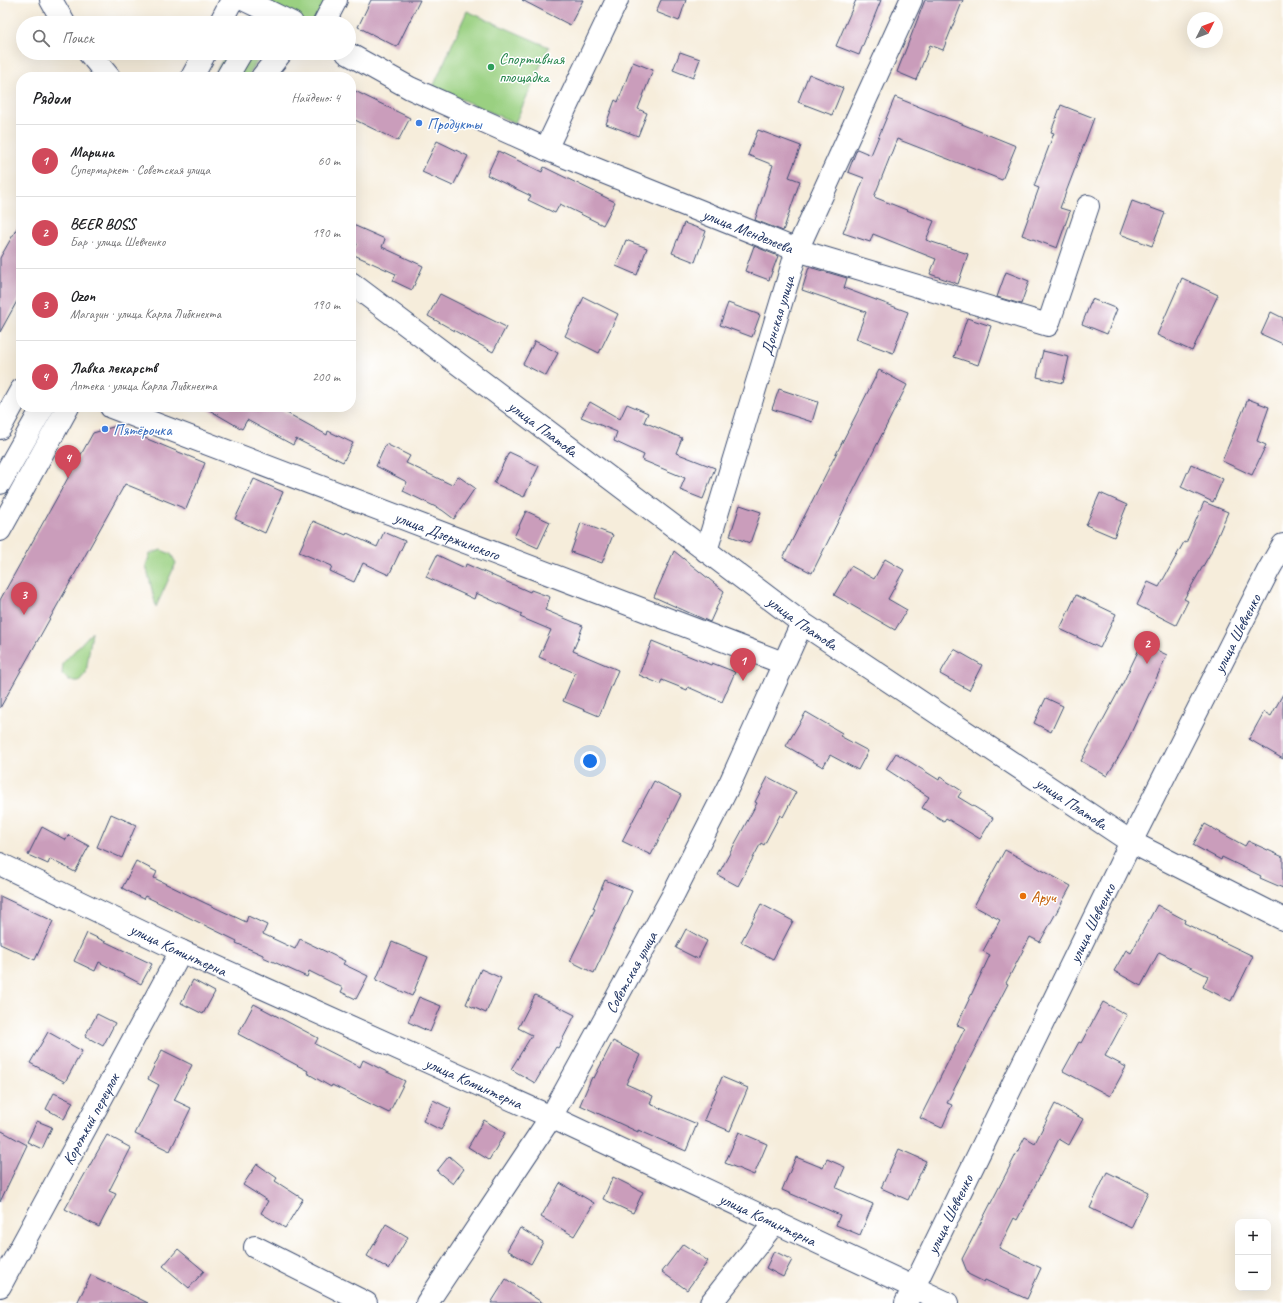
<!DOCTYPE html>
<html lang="ru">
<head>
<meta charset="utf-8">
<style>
	:root { --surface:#fff; --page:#f2f2f2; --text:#202124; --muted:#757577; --line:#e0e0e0; --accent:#d1495b }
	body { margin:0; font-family:Caveat,sans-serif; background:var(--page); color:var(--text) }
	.controls { position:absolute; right:12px; bottom:12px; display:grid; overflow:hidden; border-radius:8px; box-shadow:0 4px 16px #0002 }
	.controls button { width:36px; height:36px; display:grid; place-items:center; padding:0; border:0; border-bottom:1px solid var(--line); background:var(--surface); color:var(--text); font:20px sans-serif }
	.compass { position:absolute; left:1187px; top:12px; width:36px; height:36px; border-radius:50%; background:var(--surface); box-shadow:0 4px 16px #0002; rotate:48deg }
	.you { position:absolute; left:590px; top:761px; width:14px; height:14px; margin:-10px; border:3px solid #fff; border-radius:50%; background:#1a73e8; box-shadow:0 0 0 6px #1a73e833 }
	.badge { display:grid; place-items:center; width:26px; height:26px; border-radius:50%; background:var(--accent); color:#fff; font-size:13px; font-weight:700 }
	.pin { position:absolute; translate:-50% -33px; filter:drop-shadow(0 1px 2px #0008) }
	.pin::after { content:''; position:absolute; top:21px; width:14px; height:12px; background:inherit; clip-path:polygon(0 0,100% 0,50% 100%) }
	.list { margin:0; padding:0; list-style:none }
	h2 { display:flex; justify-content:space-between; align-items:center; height:52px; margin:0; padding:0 16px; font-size:17px }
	h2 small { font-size:13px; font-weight:400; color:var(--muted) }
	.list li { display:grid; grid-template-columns:26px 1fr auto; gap:12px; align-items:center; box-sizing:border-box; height:72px; padding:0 16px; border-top:1px solid var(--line) }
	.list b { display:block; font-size:15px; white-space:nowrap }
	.list p { margin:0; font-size:13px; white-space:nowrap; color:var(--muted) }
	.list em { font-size:13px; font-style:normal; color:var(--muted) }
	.icon { flex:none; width:22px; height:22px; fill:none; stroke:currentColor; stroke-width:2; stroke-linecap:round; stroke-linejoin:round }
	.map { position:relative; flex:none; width:1283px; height:1303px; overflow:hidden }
	.search { position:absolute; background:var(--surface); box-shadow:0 4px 16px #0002; left:16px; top:16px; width:340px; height:44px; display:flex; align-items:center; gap:10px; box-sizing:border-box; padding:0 14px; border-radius:22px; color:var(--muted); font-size:15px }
	.panel { position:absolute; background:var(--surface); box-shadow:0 4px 16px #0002; left:16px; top:72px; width:340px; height:340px; border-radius:16px }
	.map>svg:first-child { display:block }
	.green { fill:#9ad081; stroke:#5a8070 }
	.building { fill:#ca9dbb }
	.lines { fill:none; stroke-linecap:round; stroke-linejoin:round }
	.minor-casing { stroke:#3c4c71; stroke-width:24 }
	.minor { stroke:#fff; stroke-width:22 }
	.leisure-dot { fill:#2e9e5b; stroke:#fff; stroke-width:1.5 }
	.shop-dot { fill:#3f7fe0; stroke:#fff; stroke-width:1.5 }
	.food-dot { fill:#e8710a; stroke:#fff; stroke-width:1.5 }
	.labels { text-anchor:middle; stroke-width:3; stroke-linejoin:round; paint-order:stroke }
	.leisure-label { font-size:16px; fill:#27864d; stroke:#fff; text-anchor:start }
	.shop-label { font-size:16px; fill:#366cbe; stroke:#fff; text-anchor:start }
	.street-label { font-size:16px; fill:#1b2f5e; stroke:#fff }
	.food-label { font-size:16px; fill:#c56008; stroke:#fff; text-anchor:start }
</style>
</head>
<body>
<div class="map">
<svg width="1283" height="1303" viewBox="0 0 1283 1303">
	<rect width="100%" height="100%" fill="#fff"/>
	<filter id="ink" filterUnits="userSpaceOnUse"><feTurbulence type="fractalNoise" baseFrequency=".025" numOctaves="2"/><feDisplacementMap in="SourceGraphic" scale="8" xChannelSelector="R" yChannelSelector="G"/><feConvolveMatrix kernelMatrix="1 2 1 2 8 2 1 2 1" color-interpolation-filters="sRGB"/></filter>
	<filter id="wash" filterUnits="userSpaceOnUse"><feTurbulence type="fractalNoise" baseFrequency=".012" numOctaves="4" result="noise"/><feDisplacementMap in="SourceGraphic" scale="16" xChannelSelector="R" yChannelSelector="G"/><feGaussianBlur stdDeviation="0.9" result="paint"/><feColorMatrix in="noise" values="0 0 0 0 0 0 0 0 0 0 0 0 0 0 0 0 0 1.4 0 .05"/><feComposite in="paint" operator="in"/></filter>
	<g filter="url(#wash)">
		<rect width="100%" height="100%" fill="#f6eddb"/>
		<path class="green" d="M264 0H328L316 23H305Z
			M467 11 549 47 515 123 433 87Z
			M247 16 265 23H243Z
			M226 53H262L248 77H213Z
			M161 550 171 554 176 563 156 607 146 565 150 554Z
			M92 632 86 673 79 681H69L62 674 63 663Z"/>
		<g id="blocks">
			<path class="building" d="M371 0H420L397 47 358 27Z
				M522 0H583L570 25Z
				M661 0H686L679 21 656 12Z
				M856 0H881L859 55 836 46Z
				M925 0H963L943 50 930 45 916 80 897 72Z
				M680 52 700 59 693 78 673 70Z
				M633 62 653 70 638 109 647 113 638 136 606 124 615 100 618 102Z
				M809 74 843 88 832 115 798 102Z
				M351 89 410 118 398 141 351 118Z
				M895 97 1016 146 1002 180 897 139 874 197 934 221 926 240 968 254 958 284 930 274 936 259 873 234 870 242 843 233 864 178 848 172 857 149 871 155Z
				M1061 105 1094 118 1060 208 1070 211 1057 248 1022 235 1039 188 1034 186 1054 133 1051 132Z
				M758 130 801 146 789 177 800 181 783 231 755 220 773 165 748 155Z
				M437 141 468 156 453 186 422 172Z
				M498 151 542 172 544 167 615 202 603 225 560 204 555 213 528 200 531 196 487 175Z
				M1132 201 1165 213 1152 246 1120 234Z
				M21 221V294L0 332V258Z
				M684 223 706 231 695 262 672 253Z
				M351 224 385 239 382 247 423 266 412 290 393 281 396 274 352 254 357 244 351 241Z
				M626 240 647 248 637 275 616 266Z
				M754 246 778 256 769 280 745 271Z
				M809 267 847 278 844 288 908 312 893 353 856 339 866 312 802 290Z
				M1006 272 1029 281 1021 304 997 297Z
				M1182 278 1218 295 1192 351 1157 335Z
				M440 294 506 327 493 352 428 316Z
				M584 297 618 314 599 353 565 336Z
				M1092 299 1117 309 1107 334 1082 324Z
				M728 303 760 315 752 337 720 325Z
				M1271 312 1283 318V344L1261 334Z
				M967 318 991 326 978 365 954 357Z
				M535 341 558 353 546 376 523 364Z
				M1043 351 1069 357 1063 383 1037 377Z
				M879 370 907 385 812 573 783 558Z
				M779 389 818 402 812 422 772 409Z
				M1248 399 1269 407 1257 441 1266 445 1252 475 1222 461Z
				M590 402 620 419 627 404 648 413 644 422 682 438 676 453 715 468 703 499 680 490 685 478 642 460 644 455 614 441 617 432 581 417Z
				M204 407H276L327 435 328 431 353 443 343 462 296 439 293 445 247 420 242 429Z
				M116 426 205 463 186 509 125 484 0 708V600L93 433Z
				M386 444 410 456 406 463 452 485 458 476 475 488 454 519 442 510 403 491 407 482 376 466Z
				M509 452 539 466 524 497 494 483Z
				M1191 464 1223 479 1213 502 1181 487Z
				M254 479 283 492 265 533 235 519Z
				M1100 493 1127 505 1114 537 1086 525Z
				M1204 502 1228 512 1210 554 1184 599 1188 601 1176 625 1137 605 1148 582 1159 587 1184 542 1186 543Z
				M740 505 761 512 750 543 730 536Z
				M526 511 550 522 538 548 514 537Z
				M313 521 346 535 347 533 377 547 384 532 405 541 389 575 363 563 354 582 330 571 332 566 299 552Z
				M581 523 613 535 602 563 571 552Z
				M674 551 724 591 710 622 654 597Z
				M437 555 465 568 466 564 530 592 531 590 550 597 545 610 583 626 573 651 618 670 599 716 563 701 575 673 539 657 551 630 520 617 522 614 476 593 474 599 426 577Z
				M885 559 904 570 888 599 907 610 895 630 834 595 851 566 874 579Z
				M1076 595 1116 614 1100 648 1060 629Z
				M652 641 711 665 712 663 735 672 722 702 688 687 687 690 662 680 660 684 639 675Z
				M1142 643 1167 655 1125 746 1107 776 1081 761 1123 683Z
				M954 649 982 665 969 690 940 674Z
				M1283 694V759L1249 739 1264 712 1271 716Z
				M1046 698 1063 706 1051 732 1034 723Z
				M806 712 842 733 840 736 868 751 858 770 830 755 823 767 786 746Z
				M896 753 939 780 940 777 962 791 958 797 993 818 980 839 946 818 944 821 922 808 929 797 886 769Z
				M768 777 796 792 783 817 780 815 764 845 761 843 738 886 718 875 757 803 755 802Z
				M654 781 681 795 651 855 622 841Z
				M111 814 136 825 122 858 97 847Z
				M1205 824 1245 846 1248 841 1283 857V888L1260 878 1261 876 1222 857 1221 860 1193 845Z
				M42 827 66 840 68 835 89 846 75 872 50 859 48 864 28 855Z
				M1005 850 1071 886 1040 942 1030 937 1006 983 1008 984 994 1011 947 1103 952 1105 942 1128 920 1118 965 1028 957 1025 990 955 983 951 1000 920 974 906Z
				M136 861 157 872 154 878 205 903 246 922 248 916 267 925 263 934 295 949 300 939 345 961 343 964 368 976 356 999 341 992 343 988 309 971 307 977 263 957V955L236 943 237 941 145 896 143 899 122 888Z
				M605 880 632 891 594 973 570 961 595 909 593 908Z
				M0 896 53 921 35 960 0 944Z
				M761 904 793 921 773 959 741 942Z
				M1157 905 1185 920 1184 923 1253 956 1231 1001 1203 987 1208 976 1159 952 1141 986 1114 971 1126 950 1131 953Z
				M686 929 707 941 698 959 676 948Z
				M87 933 152 964 141 984 99 962 95 971 74 961Z
				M392 942 428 957 412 996 376 980Z
				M481 969 501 978 486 1013 466 1004Z
				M193 980 215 992 203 1014 181 1003Z
				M535 995 575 1015 558 1048 556 1047 535 1083 511 1069 532 1035 518 1028Z
				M419 997 441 1006 430 1032 408 1022Z
				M1103 1002 1127 1015 1105 1056 1126 1067 1110 1096 1063 1071 1079 1042 1081 1043Z
				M254 1004 318 1038 315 1044 360 1067 363 1060 405 1081 389 1113 332 1085 331 1087 307 1073 308 1071 238 1034Z
				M97 1014 115 1023 103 1046 85 1036Z
				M48 1032 82 1051 65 1082 30 1063Z
				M613 1041 640 1055 626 1084 653 1096 650 1104 697 1124 686 1151 638 1130V1132L580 1105 592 1077 594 1078Z
				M162 1050 192 1065 174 1100 191 1108 170 1151 135 1134 159 1085 148 1079Z
				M722 1077 748 1088 730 1131 704 1120Z
				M54 1093 73 1102 64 1119 46 1109Z
				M433 1100 451 1109 441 1130 423 1121Z
				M1055 1104 1083 1119 1069 1145 1059 1139 1017 1220 1014 1218 999 1248 1041 1268 1027 1299 985 1280 984 1282 968 1274 962 1259 1025 1137 1035 1143Z
				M484 1120 505 1133 489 1160 468 1147Z
				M37 1121 52 1127 42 1149 27 1142Z
				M0 1130 27 1145 0 1202Z
				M739 1132 767 1144 754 1175 725 1163Z
				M107 1135 131 1148 109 1191 116 1194 99 1227 65 1209Z
				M899 1149 926 1161 908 1200 881 1188Z
				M449 1156 464 1169 453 1184 437 1171Z
				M796 1157 823 1168 827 1159 845 1167 836 1188 873 1204 860 1235 836 1225 840 1215 782 1190Z
				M257 1164 277 1178 275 1181 303 1199 285 1228 261 1213 268 1201 243 1185Z
				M1107 1172 1148 1192 1131 1228 1090 1208Z
				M613 1177 643 1192 633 1213 603 1199Z
				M560 1183 594 1203 574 1236 541 1217Z
				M386 1224 408 1237 389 1269 367 1256Z
				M520 1228 543 1242 531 1264 507 1250Z
				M683 1244 708 1261 687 1290 662 1272Z
				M178 1249 204 1271 189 1288 163 1266Z
				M774 1251 792 1260 783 1277 766 1268Z
				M91 1275 148 1303H77Z
				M506 1279 543 1303H491Z"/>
		</g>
	</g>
	<g filter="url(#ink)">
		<use href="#blocks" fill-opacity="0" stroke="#3c4c71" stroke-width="1"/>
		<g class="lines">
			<defs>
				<g id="minor">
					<path d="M51 0 64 23"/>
					<path d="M245 0 292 23"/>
					<path d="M220 23 232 0"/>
					<path d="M324 23 336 0"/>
					<path d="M89 53 109 77"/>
					<path id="s1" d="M347 53 410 88 546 149 797 250 1048 325 1088 206"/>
					<path d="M192 77 205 53"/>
					<path d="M227 77 241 53"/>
					<path d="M262 77 281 53"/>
					<path d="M546 149 617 0"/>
					<path id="s2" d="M351 283 802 623 1131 842 1283 919"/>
					<path id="s3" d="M111 407 783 663"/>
					<path d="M0 428 21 390"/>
					<path d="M0 483 43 407"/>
					<path d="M0 530 68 407"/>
					<path id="s4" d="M706 551 797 250 911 0"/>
					<path id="s5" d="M0 864 181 951 551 1117 947 1303"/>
					<path d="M255 1247 366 1303"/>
					<path id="s6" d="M0 1286 181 951"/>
					<path id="s7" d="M427 1303 551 1117 673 895 731 781 802 623"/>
					<path d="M711 1303 776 1221"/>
					<path id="s8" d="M906 1303 1131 842 1268 571 1283 545"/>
				</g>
			</defs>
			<use href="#minor" class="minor-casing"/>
			<use href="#minor" class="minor"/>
		</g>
	</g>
	<circle class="leisure-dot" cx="491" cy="67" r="4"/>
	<g class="shop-dot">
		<circle cx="419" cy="123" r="4"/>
		<circle cx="105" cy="429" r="4"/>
	</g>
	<circle class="food-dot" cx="1023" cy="896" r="4"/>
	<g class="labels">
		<g class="leisure-label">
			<text x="499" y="64">Спортивная<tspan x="499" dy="18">площадка</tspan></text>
		</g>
		<g class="shop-label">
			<text x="427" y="129">Продукты</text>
			<text x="113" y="435">Пятёрочка</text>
		</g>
		<g class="street-label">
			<text dy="6" stroke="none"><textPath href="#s1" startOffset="439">улица Менделеева</textPath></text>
			<text dy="6" stroke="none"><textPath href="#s4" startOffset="246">Донская улица</textPath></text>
			<text dy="6" stroke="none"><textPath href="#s2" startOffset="241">улица Платова</textPath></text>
			<text dy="6" stroke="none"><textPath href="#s3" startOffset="360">улица Дзержинского</textPath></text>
			<text dy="6" stroke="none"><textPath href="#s2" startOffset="565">улица Платова</textPath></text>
			<text dy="6" stroke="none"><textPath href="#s8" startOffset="747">улица Шевченко</textPath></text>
			<text dy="6" stroke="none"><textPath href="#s2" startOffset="889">улица Платова</textPath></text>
			<text dy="6" stroke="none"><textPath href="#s8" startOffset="423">улица Шевченко</textPath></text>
			<text dy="6" stroke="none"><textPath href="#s5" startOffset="198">улица Коминтерна</textPath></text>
			<text dy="6" stroke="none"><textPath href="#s7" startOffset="389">Советская улица</textPath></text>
			<text dy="6" stroke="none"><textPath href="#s5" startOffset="522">улица Коминтерна</textPath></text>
			<text dy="6" stroke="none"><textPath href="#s6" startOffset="190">Короткий переулок</textPath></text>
			<text dy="6" stroke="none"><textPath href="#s8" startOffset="99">улица Шевченко</textPath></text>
			<text dy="6" stroke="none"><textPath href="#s5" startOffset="846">улица Коминтерна</textPath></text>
		</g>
		<g class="food-label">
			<text x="1031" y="902">Аруч</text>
		</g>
	</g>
</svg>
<div class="controls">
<button>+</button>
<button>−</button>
</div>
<svg class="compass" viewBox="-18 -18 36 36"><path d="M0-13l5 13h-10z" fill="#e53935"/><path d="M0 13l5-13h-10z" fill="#757577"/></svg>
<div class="you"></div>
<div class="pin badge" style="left:743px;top:681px">1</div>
<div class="pin badge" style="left:1147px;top:664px">2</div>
<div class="pin badge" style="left:24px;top:615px">3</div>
<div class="pin badge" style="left:68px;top:478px">4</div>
<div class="search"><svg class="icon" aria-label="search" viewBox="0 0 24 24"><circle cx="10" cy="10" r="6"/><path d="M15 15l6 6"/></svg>Поиск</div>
<section class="panel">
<h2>Рядом<small>Найдено: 4</small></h2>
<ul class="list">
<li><span class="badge">1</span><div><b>Марина</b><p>Супермаркет · Советская улица</p></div><em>60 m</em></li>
<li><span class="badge">2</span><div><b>BEER BOSS</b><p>Бар · улица Шевченко</p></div><em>190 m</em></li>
<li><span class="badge">3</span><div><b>Ozon</b><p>Магазин · улица Карла Либкнехта</p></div><em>190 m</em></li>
<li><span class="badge">4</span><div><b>Лавка лекарств</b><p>Аптека · улица Карла Либкнехта</p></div><em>200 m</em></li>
</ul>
</section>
</div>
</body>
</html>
